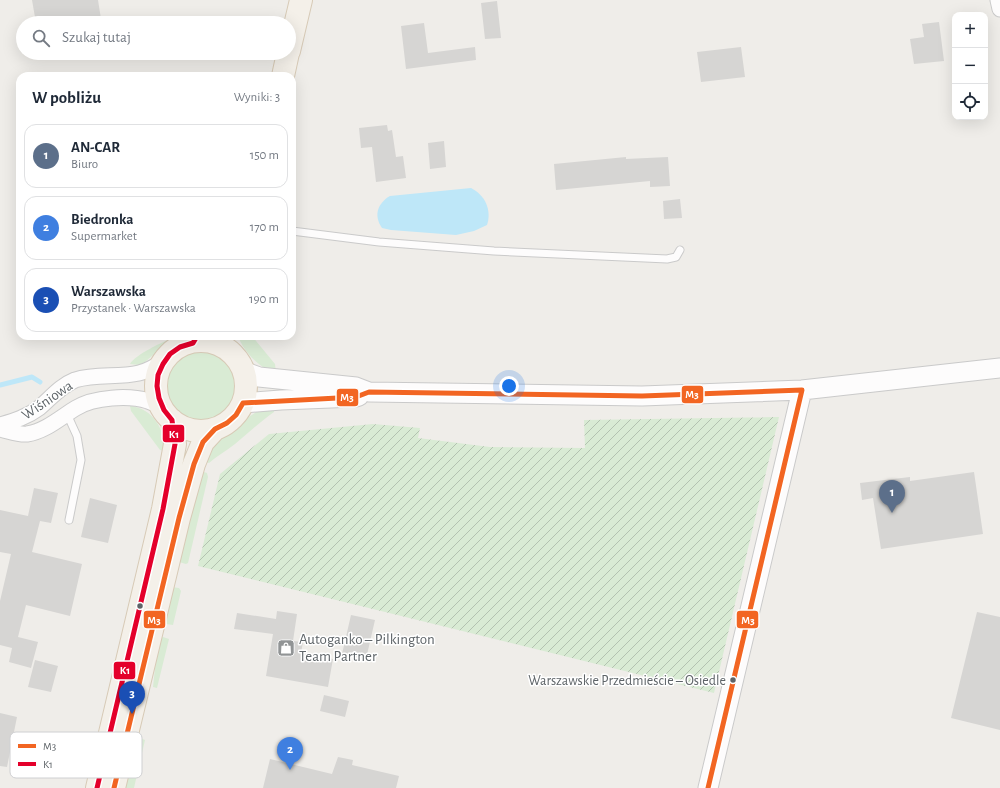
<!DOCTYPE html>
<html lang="pl">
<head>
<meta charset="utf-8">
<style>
	:root { --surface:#fff; --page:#f6f6f7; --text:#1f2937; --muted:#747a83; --line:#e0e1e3; --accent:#ea580c }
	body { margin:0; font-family:"Alegreya Sans",sans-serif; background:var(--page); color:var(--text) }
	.controls { position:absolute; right:12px; top:12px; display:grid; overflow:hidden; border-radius:8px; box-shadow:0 4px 16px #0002 }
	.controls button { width:36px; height:36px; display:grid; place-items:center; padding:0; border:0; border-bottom:1px solid var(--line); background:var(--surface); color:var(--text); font:20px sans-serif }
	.you { position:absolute; left:509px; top:386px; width:14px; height:14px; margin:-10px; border:3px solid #fff; border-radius:50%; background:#1a73e8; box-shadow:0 0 0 6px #1a73e833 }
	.badge { display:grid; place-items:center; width:26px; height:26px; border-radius:50%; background:var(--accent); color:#fff; font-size:13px; font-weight:700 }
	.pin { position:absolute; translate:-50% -33px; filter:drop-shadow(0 1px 2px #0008) }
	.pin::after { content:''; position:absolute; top:21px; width:14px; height:12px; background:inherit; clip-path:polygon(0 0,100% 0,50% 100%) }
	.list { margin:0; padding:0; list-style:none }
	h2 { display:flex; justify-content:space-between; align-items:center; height:52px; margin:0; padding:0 16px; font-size:17px }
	h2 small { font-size:13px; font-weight:400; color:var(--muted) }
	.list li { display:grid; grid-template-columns:26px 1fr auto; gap:12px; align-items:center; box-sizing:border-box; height:64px; margin:0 8px 8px; padding:0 8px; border:1px solid var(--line); border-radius:12px }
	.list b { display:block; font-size:15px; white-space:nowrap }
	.list p { margin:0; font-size:13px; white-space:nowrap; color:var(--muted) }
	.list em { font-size:13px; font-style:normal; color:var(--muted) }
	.icon { flex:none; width:22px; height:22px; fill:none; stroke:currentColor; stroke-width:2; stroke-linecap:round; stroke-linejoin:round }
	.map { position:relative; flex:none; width:1000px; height:788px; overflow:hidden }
	.search { position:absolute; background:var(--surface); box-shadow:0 4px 16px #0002; left:16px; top:16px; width:280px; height:44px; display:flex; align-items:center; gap:10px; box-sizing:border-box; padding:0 14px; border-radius:22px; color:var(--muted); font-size:15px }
	.panel { position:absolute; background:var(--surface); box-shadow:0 4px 16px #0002; left:16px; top:72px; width:280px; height:268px; border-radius:12px }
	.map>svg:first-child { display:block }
	.grass { fill:#d9ebd4 }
	.garden { fill:url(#garden-furrows) }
	.water { fill:#bee7f8 }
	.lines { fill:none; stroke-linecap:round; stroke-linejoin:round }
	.stream { stroke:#bee7f8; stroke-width:5 }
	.building { fill:#d6d5d3 }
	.service-casing { stroke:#cacaca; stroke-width:9 }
	.minor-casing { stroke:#cacaca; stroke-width:17 }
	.tertiary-casing { stroke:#cacaca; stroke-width:21 }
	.primary-casing { stroke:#d7cab6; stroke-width:24 }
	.service { stroke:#fdfcfc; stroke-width:7 }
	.minor { stroke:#fdfcfc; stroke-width:15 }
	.tertiary { stroke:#fdfcfc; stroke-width:19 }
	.primary { stroke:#f4f0e9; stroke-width:22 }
	.bus-1-casing { stroke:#fff; stroke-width:8 }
	.bus-2-casing { stroke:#fff; stroke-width:8 }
	.bus-1 { stroke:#f26522; stroke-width:5 }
	.bus-2 { stroke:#e4002b; stroke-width:5 }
	.bus-dot { fill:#5e6468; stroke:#fff; stroke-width:1.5 }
	.labels { text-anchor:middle; stroke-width:3; stroke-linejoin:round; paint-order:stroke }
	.bus-label { font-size:14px; fill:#5e6468; stroke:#fff; text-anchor:end }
	.street-label { font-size:15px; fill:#5e6468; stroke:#fff }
	.poi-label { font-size:15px; fill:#5e6468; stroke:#fff; text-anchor:start }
	.key { fill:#fff; stroke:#cfd0d2; stroke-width:1 }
	.key-label { font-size:11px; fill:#5e6468 }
	.line-badge { stroke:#fff; stroke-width:1.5 }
	.badge-label { font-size:11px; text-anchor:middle; font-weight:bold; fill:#fff }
</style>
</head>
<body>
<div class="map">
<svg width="1000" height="788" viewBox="0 0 1000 788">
	<defs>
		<pattern id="garden-furrows" width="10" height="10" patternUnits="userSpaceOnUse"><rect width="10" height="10" fill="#d9ebd4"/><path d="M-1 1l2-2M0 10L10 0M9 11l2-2" fill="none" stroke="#b3c2b0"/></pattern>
	</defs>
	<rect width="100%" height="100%" fill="#efede9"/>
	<path class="grass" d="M238 336H252L275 364 276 373C260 369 243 351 238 336Z
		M173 338 145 362 139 365 130 364C135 355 162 342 173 338Z
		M166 387a36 36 0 1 1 72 0a36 36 0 1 1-72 0Z
		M130 406C153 408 165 430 165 451L160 450 131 411Z
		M261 409H274V412C260 422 248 433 235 444 226 451 217 456 209 463L203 461 215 442 236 430 247 418Z
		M201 471 207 473 208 477 188 563 186 564 179 562Z
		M171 587 179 588 181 591 173 625 166 624 164 619Z
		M163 637 169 639 157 688 153 687 158 640Z
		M140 738 145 740 134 788H123Z"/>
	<path class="garden" d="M779 417 714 693 198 566 220 474 269 434 373 424 420 428 418 438 490 447 585 448 584 420Z"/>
	<path class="water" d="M471 188C485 195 492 210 487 225L474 231 456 235 391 230 382 228C373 215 378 203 390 196Z"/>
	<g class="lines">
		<path class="stream" d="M0 385 32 377 40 382"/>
	</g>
	<path class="building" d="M32 0H98L101 19 72 23H59L58 21 36 23Z
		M497 1 501 38 485 39 481 3Z
		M939 22 944 61 914 64 910 39 924 37 922 24Z
		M424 23 428 53 475 47 476 60 406 69 401 26Z
		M741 47 745 77 701 82 697 52Z
		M387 125 388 131 392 130 396 157 403 156 406 178 376 182 372 147 361 148 359 128Z
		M444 141 446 167 430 169 428 143Z
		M626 157V159L668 157 670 186 650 187V181L556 190 554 164Z
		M680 199 682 218 664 219 663 201Z
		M974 472 983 534 881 549 873 498 862 500 860 483 910 477V481Z
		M34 488 58 493 51 523 40 521 32 552 82 564 70 616 26 605 18 637 38 642 31 668 9 662 12 648 0 645V601L11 554 0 552V510L28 516Z
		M90 498 117 505 108 543 81 537Z
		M277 611 297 614 293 641 303 642 301 653 333 659 328 687 266 676 273 634 234 629 237 613 276 619Z
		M977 612 1000 617V730L951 718Z
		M351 615 375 620 366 659 342 654Z
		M35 660 58 666 51 692 28 687Z
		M324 695 349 701 345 717 320 711Z
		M0 713 17 717 7 767 0 766Z
		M338 757 353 760 352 765 399 776 396 788H263L270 759 332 774Z"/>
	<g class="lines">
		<defs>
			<path id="service" d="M292 231 379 242 494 251 667 259 676 257 680 250
				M67 414 77 436 81 460 69 520"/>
			<path id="minor" d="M998 0 1000 9
				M0 425C14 421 27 417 39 408 51 398 60 386 75 380 96 373 118 378 139 373 148 371 156 366 164 361
				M0 429C9 431 19 435 27 434 46 431 61 417 76 408 94 397 129 395 148 401 153 403 158 405 163 407"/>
			<path id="tertiary" d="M243 371 259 377 356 387 369 392 642 396 802 390 1000 368
				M243 403 281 400 356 397 359 396
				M708 788 802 390"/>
			<path id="primary" d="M289 51 301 0
				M283 76 288 53
				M156 386a45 45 0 1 1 90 0a45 45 0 1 1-90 0Z
				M97 788 163 509 175 444 172 420
				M114 788 179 518 194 464 203 442 215 429"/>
		</defs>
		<use href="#service" class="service-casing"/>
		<use href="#minor" class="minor-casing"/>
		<use href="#tertiary" class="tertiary-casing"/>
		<use href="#primary" class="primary-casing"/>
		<use href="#service" class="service"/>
		<use href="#minor" class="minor"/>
		<use href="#tertiary" class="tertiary"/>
		<use href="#primary" class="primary"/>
		<defs>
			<path id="bus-1" d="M114 788 179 518 194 464 203 442 215 429 227 423 236 415 243 403 356 397 369 392 642 396 802 390 708 788"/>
			<path id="bus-2" d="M97 788 163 509 175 444 172 420 164 410 159 398 157 386 158 375 163 364 170 354 180 347 193 343 197 336"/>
		</defs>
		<use href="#bus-1" class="bus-1-casing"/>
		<use href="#bus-2" class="bus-2-casing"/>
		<use href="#bus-1" class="bus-1"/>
		<use href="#bus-2" class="bus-2"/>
	</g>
	<defs>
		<symbol id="shop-square" viewBox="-11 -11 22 22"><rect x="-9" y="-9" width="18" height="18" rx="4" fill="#919495" stroke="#fff"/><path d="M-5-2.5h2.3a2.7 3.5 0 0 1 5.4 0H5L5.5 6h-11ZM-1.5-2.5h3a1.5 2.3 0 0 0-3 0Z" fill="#fff"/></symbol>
	</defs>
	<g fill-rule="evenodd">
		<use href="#shop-square" x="276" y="638" width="20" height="20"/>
	</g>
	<g class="bus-dot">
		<circle cx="140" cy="606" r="3.5"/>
		<circle cx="733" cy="680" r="3.5"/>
	</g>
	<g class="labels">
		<g class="bus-label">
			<text x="726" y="685">Warszawskie Przedmieście – Osiedle</text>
		</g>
		<g class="street-label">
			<text transform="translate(47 400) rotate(-34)" y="5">Wiśniowa</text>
		</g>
		<g class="poi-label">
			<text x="299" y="644">Autoganko – Pilkington<tspan x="299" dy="17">Team Partner</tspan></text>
		</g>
	</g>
	<rect x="10" y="732" width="132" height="46" rx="6" class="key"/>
	<rect x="18" y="744" width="18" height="4" fill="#f26522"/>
	<rect x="18" y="762" width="18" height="4" fill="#e4002b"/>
	<g class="key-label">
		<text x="43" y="750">M3</text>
		<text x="43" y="768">K1</text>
	</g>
	<g class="line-badge">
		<rect x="681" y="385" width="23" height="19" rx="4" fill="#f26522"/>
		<rect x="336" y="388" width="23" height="19" rx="4" fill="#f26522"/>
		<rect x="162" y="424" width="23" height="19" rx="4" fill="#e4002b"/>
		<rect x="736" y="610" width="23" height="19" rx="4" fill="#f26522"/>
		<rect x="143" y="610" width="23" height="19" rx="4" fill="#f26522"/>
		<rect x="113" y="661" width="23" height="19" rx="4" fill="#e4002b"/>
	</g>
	<g class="badge-label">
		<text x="692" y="398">M3</text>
		<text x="347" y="401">M3</text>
		<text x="174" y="438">K1</text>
		<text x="748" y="624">M3</text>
		<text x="154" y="624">M3</text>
		<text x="125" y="674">K1</text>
	</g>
</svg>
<div class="controls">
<button>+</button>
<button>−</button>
<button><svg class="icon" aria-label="locate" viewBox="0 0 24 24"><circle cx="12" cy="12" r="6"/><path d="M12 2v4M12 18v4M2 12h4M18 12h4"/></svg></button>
</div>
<div class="you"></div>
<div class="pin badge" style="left:892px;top:513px;background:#5c6f8a">1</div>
<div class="pin badge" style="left:290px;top:770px;background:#3f7fe0">2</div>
<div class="pin badge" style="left:132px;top:714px;background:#1a4fb4">3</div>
<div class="search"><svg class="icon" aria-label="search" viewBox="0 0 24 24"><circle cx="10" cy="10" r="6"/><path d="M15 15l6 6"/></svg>Szukaj tutaj</div>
<section class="panel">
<h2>W pobliżu<small>Wyniki: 3</small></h2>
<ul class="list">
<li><span class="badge" style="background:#5c6f8a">1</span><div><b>AN-CAR</b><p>Biuro</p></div><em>150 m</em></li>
<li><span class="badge" style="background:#3f7fe0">2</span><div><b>Biedronka</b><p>Supermarket</p></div><em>170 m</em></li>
<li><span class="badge" style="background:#1a4fb4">3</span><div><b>Warszawska</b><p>Przystanek · Warszawska</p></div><em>190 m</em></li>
</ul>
</section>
</div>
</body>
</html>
